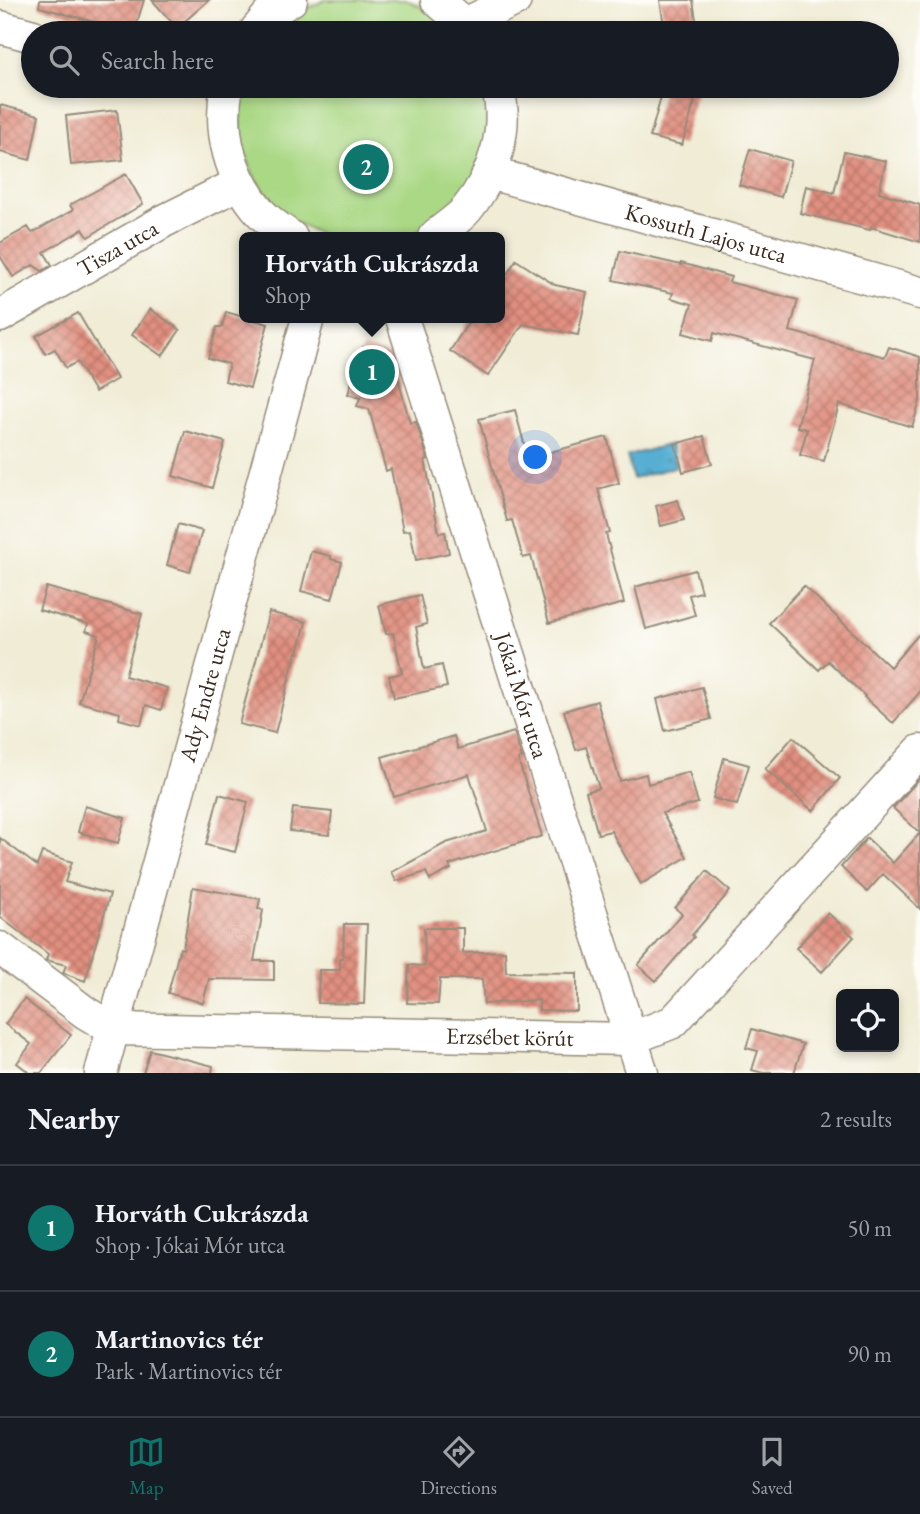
<!DOCTYPE html>
<html lang="en">
<head>
<meta charset="utf-8">
<style>
	:root { --surface:#171b24; --page:#20242c; --text:#f1f3f6; --muted:#9ea1a6; --line:#363941; --accent:#0f766e }
	body { margin:0; font-family:"EB Garamond",serif; background:var(--page); color:var(--text) }
	.controls { position:absolute; right:21px; bottom:21px; display:grid; overflow:hidden; border-radius:10px; box-shadow:0 4px 10px #0003 }
	.controls button { width:63px; height:63px; display:grid; place-items:center; padding:0; border:0; border-bottom:2px solid var(--line); background:var(--surface); color:var(--text); font:35px sans-serif }
	.you { position:absolute; left:536px; top:458px; width:24px; height:24px; margin:-18px; border:5px solid #fff; border-radius:50%; background:#1a73e8; box-shadow:0 0 0 10px #1a73e833 }
	.badge { display:grid; place-items:center; width:46px; height:46px; border-radius:50%; background:var(--accent); color:#fff; font-size:23px; font-weight:700 }
	.pin { position:absolute; translate:-50% -50%; border:4px solid #fff; box-shadow:0 2px 7px #0006 }
	.popup { position:absolute; left:239px; top:232px; width:266px; height:91px; box-sizing:border-box; display:grid; place-content:center; border-radius:10px; background:var(--surface); filter:drop-shadow(0 2px 5px #0005); font-size:23px; white-space:nowrap; color:var(--muted) }
	.popup b { font-size:26px; color:var(--text) }
	.popup::after { content:''; position:absolute; left:50%; top:100%; margin-left:-14px; border:14px solid transparent; border-top-color:var(--surface) }
	.list { margin:0; padding:0; list-style:none }
	h2 { display:flex; justify-content:space-between; align-items:center; height:91px; margin:0; padding:0 28px; font-size:30px }
	h2 small { font-size:23px; font-weight:400; color:var(--muted) }
	.list li { display:grid; grid-template-columns:46px 1fr auto; gap:21px; align-items:center; box-sizing:border-box; height:126px; padding:0 28px; border-top:2px solid var(--line) }
	.list b { display:block; font-size:26px; white-space:nowrap }
	.list p { margin:0; font-size:23px; white-space:nowrap; color:var(--muted) }
	.list em { font-size:23px; font-style:normal; color:var(--muted) }
	.icon { flex:none; width:38px; height:38px; fill:none; stroke:currentColor; stroke-width:2; stroke-linecap:round; stroke-linejoin:round }
	.map { position:relative; flex:none; width:920px; height:1073px; overflow:hidden }
	.search { position:absolute; background:var(--surface); box-shadow:0 4px 10px #0003; left:21px; right:21px; top:21px; height:77px; display:flex; align-items:center; gap:18px; box-sizing:border-box; padding:0 24px; border-radius:38px; color:var(--muted); font-size:26px }
	.sheet { height:343px; background:var(--surface) }
	nav { display:flex; justify-content:space-around; align-items:center; box-sizing:border-box; height:98px; border-top:2px solid var(--line); background:var(--surface); font-size:19px; color:var(--muted) }
	nav a { display:grid; justify-items:center; gap:4px }
	nav .on { color:var(--accent) }
	.map>svg:first-child { display:block }
	.green { fill:#aad885; stroke:#728152; stroke-width:2 }
	.water { fill:url(#water-ripples); stroke:#486c78; stroke-width:2 }
	.building { fill:url(#building-cross-hatch) }
	.lines { fill:none; stroke-linecap:round; stroke-linejoin:round }
	.minor-casing { stroke:#968b7a; stroke-width:35 }
	.minor { stroke:#fff; stroke-width:32 }
	.labels { text-anchor:middle; stroke-width:5; stroke-linejoin:round; paint-order:stroke }
	.street-label { font-size:23px; fill:#3b2a1e; stroke:#fdfcf7 }
</style>
</head>
<body>
<div class="map">
<svg width="920" height="1073" viewBox="0 0 920 1073">
	<defs>
		<pattern id="water-ripples" width="26" height="14" patternUnits="userSpaceOnUse" patternTransform="scale(1.75)"><rect width="26" height="14" fill="#56afd3"/><path d="M2 4q2-2 4 0t4 0M15 11q2-2 4 0t4 0" fill="none" stroke="#488fab"/></pattern>
		<pattern id="building-cross-hatch" width="8" height="8" patternUnits="userSpaceOnUse" patternTransform="scale(1.75)"><rect width="8" height="8" fill="#e19080"/><path d="M0 0l8 8M0 8l8-8" fill="none" stroke="#b87668"/></pattern>
	</defs>
	<rect width="100%" height="100%" fill="#fdfcf7"/>
	<filter id="ink" filterUnits="userSpaceOnUse"><feTurbulence type="fractalNoise" baseFrequency=".0143" numOctaves="2"/><feDisplacementMap in="SourceGraphic" scale="14" xChannelSelector="R" yChannelSelector="G"/><feConvolveMatrix kernelMatrix="1 2 1 2 8 2 1 2 1" color-interpolation-filters="sRGB"/></filter>
	<filter id="wash" filterUnits="userSpaceOnUse"><feTurbulence type="fractalNoise" baseFrequency=".00686" numOctaves="4" result="noise"/><feDisplacementMap in="SourceGraphic" scale="28" xChannelSelector="R" yChannelSelector="G"/><feGaussianBlur stdDeviation="1.57" result="paint"/><feColorMatrix in="noise" values="0 0 0 0 0 0 0 0 0 0 0 0 0 0 0 0 0 1.4 0 .05"/><feComposite in="paint" operator="in"/></filter>
	<g filter="url(#wash)">
		<rect width="100%" height="100%" fill="#f0ecd6"/>
		<path class="green" d="M325 0H407L436 14 458 33H274L294 15Z
			M244 86H487L491 119 474 182 425 229 406 237H326L295 222 278 208 263 191 252 172 245 152 241 130V108Z"/>
		<path class="water" d="M671 444 677 466 633 479 627 456Z"/>
		<g id="blocks">
			<path class="building" d="M40 0H144L135 29 126 33 111 31 106 25 39 7Z
				M152 0H209L177 28Z
				M660 0H693L697 27 665 32Z
				M664 86H699L682 145 650 137Z
				M0 105 39 115 30 160 0 152Z
				M117 110 123 160 71 165 66 116Z
				M750 149 791 161 781 197 739 185Z
				M844 152 886 161 879 192 920 205V242L871 227 870 230 800 213 806 186 834 193Z
				M126 174 143 204 88 237 83 229 44 252 52 265 42 271 33 265 13 277 0 256V243L28 227 32 233 73 210 70 205Z
				M620 251 681 265V263L731 277 729 282 798 300 790 331 885 357 889 347 920 357V401L912 427 839 404 824 461 800 455 807 429 797 427 815 360 714 333 712 341 683 333 692 304 671 298 673 293 613 280Z
				M516 260 555 285 587 292 578 335 523 324 488 376 450 351 471 318H500V285Z
				M150 309 180 330 162 356 132 335Z
				M226 312 268 324 250 388 225 381 229 364 208 358 217 327H222Z
				M78 313 117 379 95 392 77 362 66 368 55 349 45 354 36 336Z
				M363 347 392 356 410 423 416 422 428 459 425 460 439 533 445 532 449 553 416 560 410 530 403 531 391 469 386 471 369 409 357 406 360 398 348 394Z
				M515 410 528 458 607 437 619 483 598 489 610 533 606 534 624 603 549 623 531 556 523 558 512 520 507 521 479 419Z
				M185 431 225 442 212 488 173 476Z
				M704 436 712 464 683 472 675 444Z
				M678 500 684 520 661 526 656 506Z
				M178 524 202 531 190 572 167 565Z
				M311 551 331 556V559L342 562 332 599 301 591Z
				M695 570 701 592 689 595 695 615 646 629 635 587Z
				M804 586 890 667 920 633V692L893 723 864 697 865 696 828 661 819 670 769 623Z
				M46 587 142 614 125 676 167 688 161 710 146 705 141 725 119 719 120 713 79 702 99 635 86 631 88 624 39 610Z
				M420 595 427 624 416 627 424 669 442 665 447 687 394 698 389 676 402 673 393 633 386 634 379 605Z
				M269 612 306 622 298 653 296 652 275 733 239 724Z
				M702 687 711 719 665 731 657 699Z
				M597 701 620 781 646 774 648 784 689 772 698 803 662 813 687 857 641 884 611 831 598 834 586 792 599 788 586 747 576 750 564 711Z
				M514 732 522 758 518 759 542 836 449 865 451 869 430 880 426 872 396 881 392 872 446 843 487 831 469 774 394 797 382 757 454 736 458 749Z
				M793 737 840 778 813 811 765 769Z
				M724 758 749 765 737 805 713 798Z
				M920 778V909L883 874 867 892 841 867 867 838 893 863 920 833 893 808Z
				M219 794 248 802 235 852 206 845Z
				M85 806 125 818 118 843 78 832Z
				M293 808 332 812 329 835 290 831Z
				M0 838 37 866 42 852 72 862 65 882 110 894 85 981 63 973 66 965 46 960 48 954 0 917Z
				M707 871 730 891 692 935 694 937 656 981 638 965 682 914 675 908Z
				M193 887 260 899 258 909 263 910 254 961H274V980L209 979 203 1003 168 993 180 948 183 949Z
				M828 913 854 937 822 972 796 948Z
				M344 924H367L364 1004 318 1003 319 970H340V958H343Z
				M424 928H463V953L505 951 506 972 577 973V1011L539 1010V1000L484 1004 482 979H440L438 1004 407 1003 409 965 425 966Z
				M24 999 71 1035 41 1073H30L17 1063 31 1044 5 1024Z
				M752 1029 803 1044 794 1073H763L752 1070 758 1051 746 1048Z
				M150 1050 213 1066 212 1073H143Z"/>
		</g>
	</g>
	<g filter="url(#ink)">
		<use href="#blocks" fill-opacity="0" stroke="#968b7a" stroke-width="2"/>
		<g class="lines">
			<defs>
				<g id="minor">
					<path d="M437 0 465 24 472 33"/>
					<path d="M465 24 515 0"/>
					<path d="M0 27 33 36"/>
					<path d="M254 33 271 12 291 0"/>
					<path d="M227 86C218 131 230 178 261 213 269 222 281 230 291 237"/>
					<path id="s1" d="M490 173 920 293"/>
					<path d="M434 237C444 228 458 220 467 209 494 176 510 127 497 86"/>
					<path id="s2" d="M0 316 164 221 240 183"/>
					<path id="s3" d="M402 318 642 1073"/>
					<path id="s4" d="M0 948 86 1013 113 1029 630 1039 673 1022 920 751"/>
					<path id="s5" d="M101 1073 308 318"/>
				</g>
			</defs>
			<use href="#minor" class="minor-casing"/>
			<use href="#minor" class="minor"/>
		</g>
	</g>
	<g class="labels">
		<g class="street-label">
			<text dy="8" stroke="none"><textPath href="#s1" startOffset="224">Kossuth Lajos utca</textPath></text>
			<text dy="8" stroke="none"><textPath href="#s2" startOffset="136">Tisza utca</textPath></text>
			<text dy="8" stroke="none"><textPath href="#s5" startOffset="392">Ady Endre utca</textPath></text>
			<text dy="8" stroke="none"><textPath href="#s3" startOffset="396">Jókai Mór utca</textPath></text>
			<text dy="8" stroke="none"><textPath href="#s4" startOffset="536">Erzsébet körút</textPath></text>
		</g>
	</g>
</svg>
<div class="controls">
<button><svg class="icon" aria-label="locate" viewBox="0 0 24 24"><circle cx="12" cy="12" r="6"/><path d="M12 2v4M12 18v4M2 12h4M18 12h4"/></svg></button>
</div>
<div class="you"></div>
<div class="pin badge" style="left:372px;top:372px">1</div>
<div class="popup"><b>Horváth Cukrászda</b>Shop</div>
<div class="pin badge" style="left:366px;top:167px">2</div>
<div class="search"><svg class="icon" aria-label="search" viewBox="0 0 24 24"><circle cx="10" cy="10" r="6"/><path d="M15 15l6 6"/></svg>Search here</div>
</div>
<section class="sheet">
<h2>Nearby<small>2 results</small></h2>
<ul class="list">
<li><span class="badge">1</span><div><b>Horváth Cukrászda</b><p>Shop · Jókai Mór utca</p></div><em>50 m</em></li>
<li><span class="badge">2</span><div><b>Martinovics tér</b><p>Park · Martinovics tér</p></div><em>90 m</em></li>
</ul>
</section>
<nav>
<a class="on"><svg class="icon" aria-label="map" viewBox="0 0 24 24"><path d="M3 6l6-2 6 2 6-2v14l-6 2-6-2-6 2zM9 4v14M15 6v14"/></svg>Map</a>
<a><svg class="icon" aria-label="directions" viewBox="0 0 24 24"><path d="M12 3l9 9-9 9-9-9zM9 14v-3h6M13 9l2 2-2 2"/></svg>Directions</a>
<a><svg class="icon" aria-label="saved" viewBox="0 0 24 24"><path d="M7 4h10v16l-5-4-5 4z"/></svg>Saved</a>
</nav>
</body>
</html>
